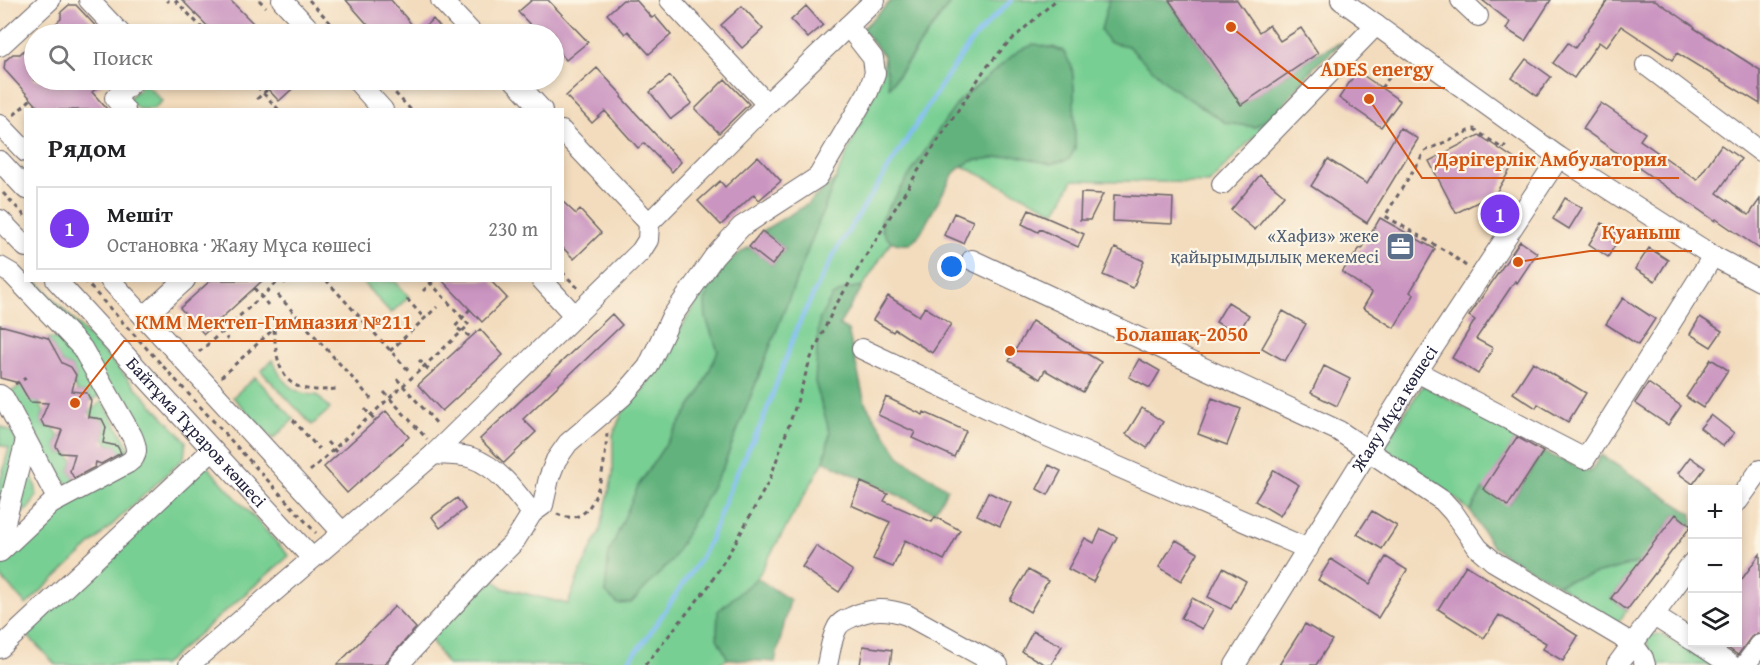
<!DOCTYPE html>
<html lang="ru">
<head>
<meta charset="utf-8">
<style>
	:root { --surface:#fff; --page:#f6f6f6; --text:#202124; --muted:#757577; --line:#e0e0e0; --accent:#7c3aed }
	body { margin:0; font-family:"Gentium Book Plus",serif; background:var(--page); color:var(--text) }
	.controls { position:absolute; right:18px; bottom:18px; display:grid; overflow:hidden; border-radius:0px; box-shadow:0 3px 9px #0003 }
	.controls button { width:54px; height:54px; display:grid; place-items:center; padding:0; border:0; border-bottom:2px solid var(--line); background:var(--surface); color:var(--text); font:30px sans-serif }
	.you { position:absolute; left:952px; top:267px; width:21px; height:21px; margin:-15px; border:4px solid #fff; border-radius:50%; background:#1a73e8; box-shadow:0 0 0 9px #1a73e833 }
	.badge { display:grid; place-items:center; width:39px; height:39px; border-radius:50%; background:var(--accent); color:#fff; font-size:20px; font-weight:700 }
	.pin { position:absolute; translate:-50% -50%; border:3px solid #fff; box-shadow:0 2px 6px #0006 }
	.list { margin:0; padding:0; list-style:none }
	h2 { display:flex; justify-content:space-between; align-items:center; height:78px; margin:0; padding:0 24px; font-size:26px }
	h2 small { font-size:20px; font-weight:400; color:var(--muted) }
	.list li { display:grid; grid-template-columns:39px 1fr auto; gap:18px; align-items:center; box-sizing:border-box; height:84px; margin:0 12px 12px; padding:0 12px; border:2px solid var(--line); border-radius:0px }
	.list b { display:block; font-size:22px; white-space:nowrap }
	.list p { margin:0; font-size:20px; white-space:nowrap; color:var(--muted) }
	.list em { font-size:20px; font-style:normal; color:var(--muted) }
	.icon { flex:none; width:33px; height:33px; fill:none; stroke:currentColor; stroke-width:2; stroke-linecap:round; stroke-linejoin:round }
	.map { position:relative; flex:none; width:1760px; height:665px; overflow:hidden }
	.search { position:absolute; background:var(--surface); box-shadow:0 3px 9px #0003; left:24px; top:24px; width:540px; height:66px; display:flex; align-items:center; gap:15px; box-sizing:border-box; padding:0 21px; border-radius:33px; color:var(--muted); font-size:22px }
	.panel { position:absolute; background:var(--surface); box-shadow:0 3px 9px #0003; left:24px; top:108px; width:540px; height:174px; border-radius:0px }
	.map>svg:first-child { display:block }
	.green { fill:#78cf93; stroke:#4d7867; stroke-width:1.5 }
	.forest { fill:#62b27d; stroke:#426a5c; stroke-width:1.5 }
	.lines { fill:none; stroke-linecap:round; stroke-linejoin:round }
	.stream { stroke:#81bdf3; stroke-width:4.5 }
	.building { fill:#cb95c1 }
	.minor-casing { stroke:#6b6368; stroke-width:22 }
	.path { stroke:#6b6368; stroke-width:3; stroke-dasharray:4.5 4.5; stroke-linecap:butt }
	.minor { stroke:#fff; stroke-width:20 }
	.labels { text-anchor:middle; stroke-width:4.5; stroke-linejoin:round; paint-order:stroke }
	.service-label { font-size:18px; fill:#4e5e75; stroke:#fcf5e5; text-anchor:end }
	.street-label { font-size:18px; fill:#22223b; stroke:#fcf5e5 }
	.leader { fill:none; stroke:#d45411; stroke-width:2 }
	.callout-dot { fill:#d45411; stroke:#fcf5e5; stroke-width:2 }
	.callout-label { font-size:20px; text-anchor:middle; font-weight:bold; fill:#d45411; stroke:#fcf5e5; stroke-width:4.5; stroke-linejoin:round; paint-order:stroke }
</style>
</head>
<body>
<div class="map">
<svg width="1760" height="665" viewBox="0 0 1760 665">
	<rect width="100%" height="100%" fill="#fcf5e5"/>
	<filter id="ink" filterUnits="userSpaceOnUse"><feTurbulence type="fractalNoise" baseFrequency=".0167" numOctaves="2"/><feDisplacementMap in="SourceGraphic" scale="12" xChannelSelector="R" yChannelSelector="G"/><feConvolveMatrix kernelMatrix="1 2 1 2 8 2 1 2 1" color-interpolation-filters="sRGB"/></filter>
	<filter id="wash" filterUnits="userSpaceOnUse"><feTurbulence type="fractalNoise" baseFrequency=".008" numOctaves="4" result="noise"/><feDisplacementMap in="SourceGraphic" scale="24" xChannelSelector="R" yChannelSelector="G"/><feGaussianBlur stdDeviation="1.35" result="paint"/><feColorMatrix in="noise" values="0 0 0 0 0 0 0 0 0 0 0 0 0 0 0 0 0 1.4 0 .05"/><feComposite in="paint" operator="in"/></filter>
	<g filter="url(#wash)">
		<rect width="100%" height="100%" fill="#f3dcbd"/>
		<path class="green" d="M952 0H1109L1101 30 1128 46 1171 87 1226 123 1255 127 1278 112 1209 183 1073 180 1056 212 962 166 971 161 1015 155 1051 164 1075 149 1074 89 1072 68 1063 51 1053 47 881 229 891 242 863 286 846 289 815 382 830 433 824 461 757 578 718 611 717 638 728 659 716 665H447L428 635 487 573 503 588 568 604 580 572 600 531 613 474V435L622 413 642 391 714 275 705 302 706 318 718 351 699 394 638 486 723 467 836 178 881 77 884 56 890 87Z
			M145 83 162 101 153 109H138L128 99Z
			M31 281H37L186 441 184 458 26 605 0 576V562L60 509 145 457 146 452 144 442Z
			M361 281H395L409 297 391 313Z
			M48 338 65 339 78 357 100 396 91 401 87 393 78 392 74 385 76 375 71 367 62 363Z
			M273 360C281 382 293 395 317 395L330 409 312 425 261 371Z
			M255 377 294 419 273 439 233 397Z
			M28 382 44 412 41 420 44 426 54 428 59 437 56 446 60 453 69 454 73 461 70 471 75 479 84 481 70 485 61 479 10 392Z
			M1423 385 1518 436 1470 511 1457 500 1383 447Z
			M103 401 129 448 119 462 121 454 117 446 108 444 104 437 106 427 102 419 93 418 89 411Z
			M0 426 12 432 18 441 0 518V482L9 448 0 445Z
			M206 465 289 556 163 665H56L24 632Z
			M26 467 35 483 37 495 30 507 10 523Z
			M1640 562 1611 598 1627 610 1618 623 1557 584Z
			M1660 634 1715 665H1655L1645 638 1652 635Z"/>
		<path class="forest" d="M892 0H952L889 87 884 56 862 29Z
			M1109 0H1169L1241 105 1318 53 1344 41 1314 67 1278 112 1255 127 1226 123 1171 87 1128 46 1108 42 1101 30Z
			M1035 44 1063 51 1072 67 1074 89 1075 149 1069 159 1051 164 1015 155 971 161 962 166 954 173 920 234 910 244C892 246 881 238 881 219L938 131 959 101 1018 51Z
			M836 178 723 467 672 560 631 603 618 604 605 592 609 553 638 486 699 394 718 351 706 318 705 302 714 275 727 262 749 247 772 265 785 249 762 231 806 205Z
			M863 286 839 325 848 330 865 403 900 457 948 489 934 512 824 461 830 433 815 382 819 320 832 296 846 289Z
			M1543 452 1590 472 1601 455 1692 514V527L1676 514 1640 562 1557 584 1506 556 1492 546 1470 511 1483 489 1509 505Z
			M757 578 790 600 775 662 728 659 717 638 718 611Z"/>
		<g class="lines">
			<path class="stream" d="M625 665 646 639 700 559 711 538 732 483 763 420 797 328 813 295 837 249 949 73 970 43 991 20 1012 0"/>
		</g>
		<g id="blocks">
			<path class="building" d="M182 0H230L264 34H215Z
				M346 0H391L418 32 433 19 446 34H376Z
				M532 0H548L588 42 566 60 554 46V34H539L518 12Z
				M623 0H636L652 18 655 16 671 35 649 54 628 31 625 34 607 14Z
				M1169 0H1237L1259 32 1269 25 1280 41 1301 28 1318 53 1241 105Z
				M1482 0H1551L1525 41 1506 29 1510 22Z
				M1608 0H1655L1695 27 1694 28 1760 70V104L1677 53 1672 60 1621 26 1606 47 1599 42 1574 78 1553 63 1568 43 1575 48Z
				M69 5H76L103 34H43L61 19V12Z
				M742 6 763 29 742 48 721 25Z
				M806 6 823 25 808 38 791 20Z
				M34 41V80H107L92 92 108 110H41L4 69 5 61 13 54H20Z
				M1526 59 1551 77 1537 96 1512 78Z
				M597 68 622 95 621 97 681 162 672 172 644 143 638 148 605 111 592 123 566 96Z
				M1357 71 1400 101 1381 127 1339 98Z
				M670 76 692 103 671 119 650 92Z
				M725 79 749 104 719 133 695 109Z
				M259 80H302L279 101Z
				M1601 103 1645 133 1640 140 1697 180 1721 145 1741 159 1717 193 1749 215 1760 199V249L1716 219 1715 221 1583 129Z
				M1400 128 1418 139 1367 223 1311 186 1328 159 1367 184Z
				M1479 135 1516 160 1496 193 1456 213 1429 161Z
				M758 156 781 181 759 200 754 194 721 225 698 201 720 181 725 187Z
				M1260 175 1284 195 1255 230 1231 210Z
				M1081 193 1103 194 1090 220H1080Z
				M1114 195 1173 198 1172 224 1113 221Z
				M1565 198 1582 208 1569 229 1553 219Z
				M562 201 576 214 580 210 601 233 574 259 562 247Z
				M1029 210 1084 234 1078 247 1040 229 1038 232 1022 224Z
				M954 213 973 221 963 243 944 235Z
				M1380 218 1435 249 1410 292 1414 295 1394 328 1363 308 1372 293 1342 272 1360 248 1362 249Z
				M1602 223 1621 235 1608 257 1589 244Z
				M762 231 785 249 772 265 749 247Z
				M1520 241 1537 253 1517 283 1515 281 1476 339 1493 348 1478 374 1452 358 1475 320 1469 316Z
				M1115 248 1144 261 1133 288 1103 275Z
				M1649 248 1668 260 1655 281 1635 269Z
				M211 280H263L204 334 180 308Z
				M442 280H490L507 298 482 322Z
				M888 296 919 316 925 307 951 324 932 353 895 329 893 332 873 320Z
				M1623 298 1655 319 1638 345 1606 324Z
				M1228 302 1249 315 1237 335 1216 322Z
				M1283 311 1306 324 1285 361 1262 348Z
				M612 314 622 325 523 419 536 432 504 463 480 439Z
				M1700 317 1722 331 1711 347 1690 334Z
				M1032 321 1101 362 1083 392 1045 370 1040 379 1009 361Z
				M0 325 48 338 62 363 71 367 76 375 72 391 87 393 91 401 88 417 102 419 106 427 103 443 117 446 121 453 101 464 96 462 95 467 74 478 70 471 75 454 60 453 56 446 62 430 44 426 41 420 48 403 30 402 19 383 0 378Z
				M480 329 503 355 442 411 418 385Z
				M1139 359 1160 371 1150 388 1129 377Z
				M1711 359 1728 370 1703 408 1686 397Z
				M1533 362 1565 382 1566 381 1586 393 1568 422 1538 404 1536 408 1513 393Z
				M1324 366 1350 379 1337 406 1311 393Z
				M1648 383 1681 406 1668 425 1635 403Z
				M886 397 923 415 924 412 966 431 954 457 912 438 915 432 878 415Z
				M1212 398 1241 409 1227 445 1198 434Z
				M1142 408 1163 422 1147 448 1126 434Z
				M386 411 409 437 347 493 324 467Z
				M1711 415 1734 433 1723 446 1700 428Z
				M1517 437 1543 452 1508 506 1483 489Z
				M1690 457 1705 468 1693 484 1678 473Z
				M1049 465 1061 471 1048 495 1037 489Z
				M1274 470 1299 485 1280 516 1255 501Z
				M861 482 888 494 884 501 932 522 935 517 960 530 944 560 905 540 893 567 873 559 890 522 851 505Z
				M988 492 1011 503 1000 526 977 515Z
				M457 498 465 509 440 528 432 517Z
				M1372 511 1397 526 1382 549 1357 534Z
				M1676 514 1691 526 1627 610 1611 598Z
				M1101 529 1117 537 1093 582 1068 569 1085 538 1094 543Z
				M1176 540 1198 553 1181 581 1159 567Z
				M816 546 853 571 839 592 802 567Z
				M1760 554V633L1751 637 1738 655 1719 642H1737V586Z
				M1386 557 1407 570 1378 618 1318 580 1331 559 1370 584Z
				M1466 565 1578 636 1563 661 1543 649 1546 643 1499 615 1484 638 1438 609Z
				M1223 568 1246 581 1231 609 1208 597Z
				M1028 570 1048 581 1030 612 1010 600Z
				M1192 598 1213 609 1202 629 1181 618Z
				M395 606 416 628 387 661 383 665H337Z
				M1305 624 1332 640 1316 665H1279Z
				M1033 631 1062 646 1051 665H1046L1022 652Z
				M863 646 892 650 890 665H860Z"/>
		</g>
	</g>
	<g filter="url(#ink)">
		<use href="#blocks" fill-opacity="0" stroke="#6b6368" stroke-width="1.5"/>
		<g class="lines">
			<defs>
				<g id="minor">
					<path d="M89 0 121 34"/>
					<path d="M282 0 314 34"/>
					<path d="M441 0 473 34"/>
					<path d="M670 0 767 104"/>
					<path d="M1341 0 1559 157 1713 256 1760 281"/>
					<path d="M1461 0 1478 16"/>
					<path d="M0 46 50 0"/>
					<path d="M1646 65 1760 151"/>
					<path d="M356 80 383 110"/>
					<path d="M514 80 542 110"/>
					<path d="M125 110 115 98 135 80"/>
					<path d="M0 125 26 152"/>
					<path d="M562 131 649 223"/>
					<path d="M0 161 26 189"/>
					<path d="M1222 184 1376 25"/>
					<path d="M0 220 26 247"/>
					<path d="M972 260 1339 431 1443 501 1453 512 1478 548 1493 561 1633 644 1643 658 1645 665"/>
					<path d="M0 267 12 274 82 348 132 436C137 447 139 456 128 463L51 504 0 552"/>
					<path id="s1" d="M56 280 312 558"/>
					<path d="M110 280 342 532"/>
					<path d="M542 280 575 316"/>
					<path d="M144 317 185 280"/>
					<path d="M862 349 1040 433 1308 549"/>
					<path d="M1417 372 1585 459 1713 256"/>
					<path d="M0 395 4 398 58 500"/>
					<path d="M434 454C446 455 461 454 472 458 498 467 516 492 532 513L543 505 549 478 556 460 568 443 622 397 648 367 671 318 714 257 741 227 818 177 868 92 875 73 873 58 848 26"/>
					<path d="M1738 501 1760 470"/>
					<path d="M0 542 26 440"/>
					<path d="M1654 616 1692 640"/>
					<path d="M1696 642 1731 665"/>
					<path d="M0 648 212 450"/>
					<path d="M189 665 434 454 641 251 648 240 649 223 767 104 875 0"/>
					<path d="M398 665 488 568 514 542 532 513"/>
					<path d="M827 665C830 653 831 639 837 628 840 622 845 620 852 617 871 608 887 608 907 615L998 665"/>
					<path id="s2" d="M1235 665 1417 372 1559 157"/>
					<path d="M1617 665 1692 563"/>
					<path d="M1745 665 1760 645"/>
				</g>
			</defs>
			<use href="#minor" class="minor-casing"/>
			<path class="path" d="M175 0 208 34
				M259 0 266 7
				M309 0 341 34
				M167 2 169 0
				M201 34 208 28
				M251 80 279 110
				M333 80 340 87
				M383 80 411 110
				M1381 88 1399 65 1401 66
				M257 99 268 89
				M14 115 31 99
				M3 193 26 217
				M1466 266 1449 253 1385 216 1425 151 1474 129 1503 149 1507 143 1509 144
				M562 272 578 288
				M84 280 316 533
				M283 280 288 286
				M326 280 408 370
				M254 288 268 305
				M423 291 434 280
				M278 295 373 401
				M407 299 425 319
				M470 309 455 327 471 337
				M215 323 228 340
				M274 329C277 376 286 395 336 389
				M390 351 437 307
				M199 352 280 280
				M419 360 432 373
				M221 377 278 325
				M397 379 438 425
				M15 384 26 378
				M384 392 427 439
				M365 409 375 421
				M293 420 319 449
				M327 442 338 454
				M310 471 469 325 428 280
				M557 514C564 517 573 519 580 515 601 505 606 453 607 433
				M645 665 708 587 738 538 770 479 797 402 810 360 834 308 918 171 985 69 1006 45 1056 0"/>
			<use href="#minor" class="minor"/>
		</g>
	</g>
	<defs>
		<symbol id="office-square" viewBox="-11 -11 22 22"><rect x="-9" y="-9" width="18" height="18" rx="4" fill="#5c6f8a" stroke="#fcf5e5"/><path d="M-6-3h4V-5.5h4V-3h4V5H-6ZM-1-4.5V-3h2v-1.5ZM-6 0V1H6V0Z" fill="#fff"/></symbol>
	</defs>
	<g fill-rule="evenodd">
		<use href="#office-square" x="1384" y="230" width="33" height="33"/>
	</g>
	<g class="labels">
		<g class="service-label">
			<text x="1379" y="242">«Хафиз» жеке<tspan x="1379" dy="21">қайырымдылық мекемесі</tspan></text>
		</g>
		<g class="street-label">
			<text dy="6" stroke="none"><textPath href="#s2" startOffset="302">Жаяу Мұса көшесі</textPath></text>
			<text dy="6" stroke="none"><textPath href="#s1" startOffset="207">Байтұма Тұраров көшесі</textPath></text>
		</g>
	</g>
	<path class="leader" d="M1231 27L1308 88H1445M1369 99L1422 178H1679M1518 262L1590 251H1692M75 403L124 341H425M1010 351L1104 353H1260"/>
	<g class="callout-dot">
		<circle cx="1231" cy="27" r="6"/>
		<circle cx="1369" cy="99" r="6"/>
		<circle cx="1518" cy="262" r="6"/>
		<circle cx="75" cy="403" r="6"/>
		<circle cx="1010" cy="351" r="6"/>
	</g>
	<g class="callout-label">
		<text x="1377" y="76">ADES energy</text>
		<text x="1551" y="166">Дәрігерлік Амбулатория</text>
		<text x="1641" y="239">Қуаныш</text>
		<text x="274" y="329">КММ Мектеп-Гимназия №211</text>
		<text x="1182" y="341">Болашақ-2050</text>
	</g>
</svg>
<div class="controls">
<button>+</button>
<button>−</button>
<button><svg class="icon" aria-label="layers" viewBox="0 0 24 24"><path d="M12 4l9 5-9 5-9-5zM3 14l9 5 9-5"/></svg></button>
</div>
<div class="you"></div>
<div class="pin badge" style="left:1500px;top:214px">1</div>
<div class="search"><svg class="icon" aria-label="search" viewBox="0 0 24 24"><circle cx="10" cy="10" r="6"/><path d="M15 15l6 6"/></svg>Поиск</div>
<section class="panel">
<h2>Рядом<small></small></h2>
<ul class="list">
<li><span class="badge">1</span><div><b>Мешіт</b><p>Остановка · Жаяу Мұса көшесі</p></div><em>230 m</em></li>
</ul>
</section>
</div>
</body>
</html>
